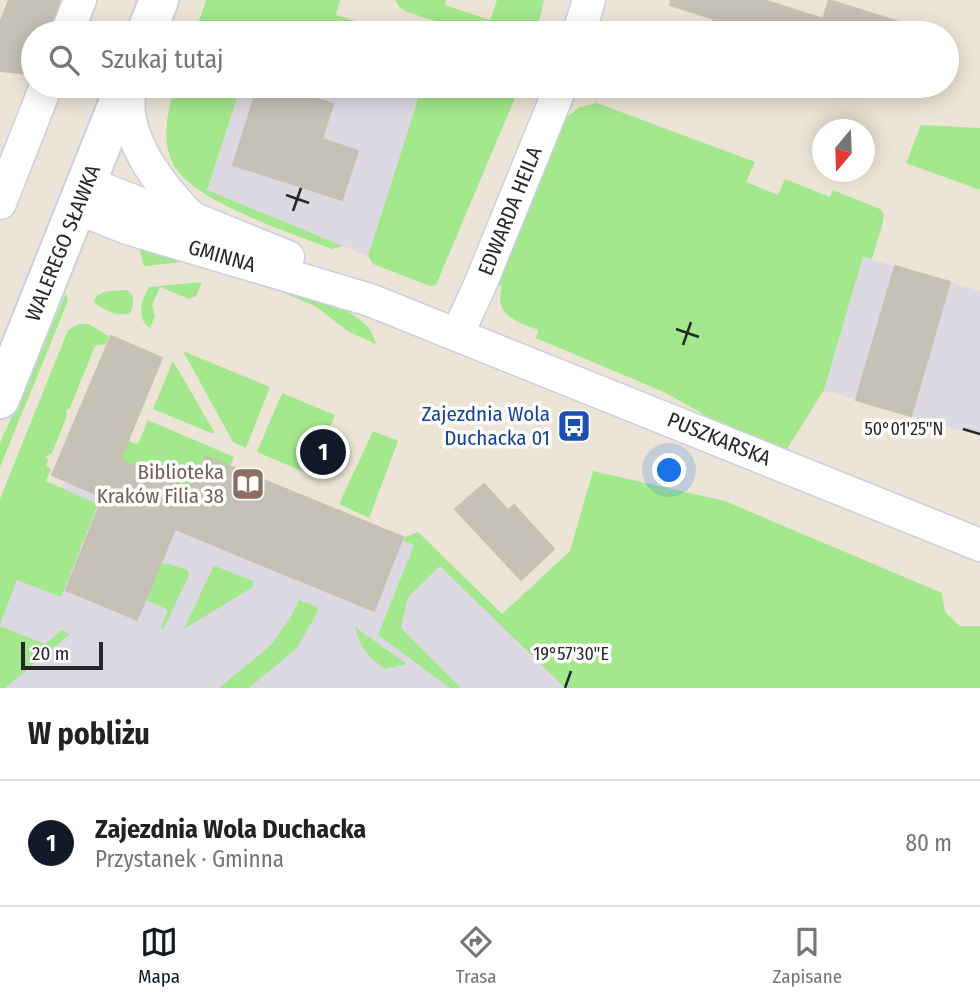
<!DOCTYPE html>
<html lang="pl">
<head>
<meta charset="utf-8">
<style>
	:root { --surface:#fff; --page:#f2f2f2; --text:#222; --muted:#767676; --line:#e0e0e0; --accent:#111827 }
	body { margin:0; font-family:"Fira Sans Condensed",sans-serif; background:var(--page); color:var(--text) }
	.compass { position:absolute; left:812px; top:119px; width:63px; height:63px; border-radius:50%; background:var(--surface); box-shadow:0 4px 18px #0003; rotate:199deg }
	.scale { position:absolute; left:21px; bottom:18px; width:82px; box-sizing:border-box; padding-left:7px; border:4px solid #272727; border-top:0; font-size:19px; line-height:24px; white-space:nowrap; color:#272727; -webkit-text-stroke:5px #fff; paint-order:stroke }
	.you { position:absolute; left:670px; top:471px; width:24px; height:24px; margin:-18px; border:5px solid #fff; border-radius:50%; background:#1a73e8; box-shadow:0 0 0 10px #1a73e833 }
	.badge { display:grid; place-items:center; width:46px; height:46px; border-radius:50%; background:var(--accent); color:#fff; font-size:23px; font-weight:700 }
	.pin { position:absolute; translate:-50% -50%; border:4px solid #fff; box-shadow:0 2px 7px #0006 }
	.list { margin:0; padding:0; list-style:none }
	h2 { display:flex; justify-content:space-between; align-items:center; height:91px; margin:0; padding:0 28px; font-size:30px }
	h2 small { font-size:23px; font-weight:400; color:var(--muted) }
	.list li { display:grid; grid-template-columns:46px 1fr auto; gap:21px; align-items:center; box-sizing:border-box; height:126px; padding:0 28px; border-top:2px solid var(--line) }
	.list b { display:block; font-size:26px; white-space:nowrap }
	.list p { margin:0; font-size:23px; white-space:nowrap; color:var(--muted) }
	.list em { font-size:23px; font-style:normal; color:var(--muted) }
	.icon { flex:none; width:38px; height:38px; fill:none; stroke:currentColor; stroke-width:2; stroke-linecap:round; stroke-linejoin:round }
	.map { position:relative; flex:none; width:980px; height:688px; overflow:hidden }
	.search { position:absolute; background:var(--surface); box-shadow:0 4px 18px #0003; left:21px; right:21px; top:21px; height:77px; display:flex; align-items:center; gap:18px; box-sizing:border-box; padding:0 24px; border-radius:38px; color:var(--muted); font-size:26px }
	.sheet { height:217px; background:var(--surface) }
	nav { display:flex; justify-content:space-around; align-items:center; box-sizing:border-box; height:98px; border-top:2px solid var(--line); background:var(--surface); font-size:19px; color:var(--muted) }
	nav a { display:grid; justify-items:center; gap:4px }
	nav .on { color:var(--accent) }
	.map>svg:first-child { display:block }
	.industrial { fill:#dcd9e3 }
	.green { fill:#a4e88d }
	.building { fill:#c6c1b7; stroke:#c7c1b1; stroke-width:2 }
	.lines { fill:none; stroke-linecap:round; stroke-linejoin:round }
	.street-casing { stroke:#cccee2; stroke-width:35 }
	.secondary-casing { stroke:#cccee2; stroke-width:42 }
	.street { stroke:#fff; stroke-width:32 }
	.secondary { stroke:#fff; stroke-width:38 }
	.ticks { fill:none; stroke:#272727; stroke-width:2.5 }
	.labels { text-anchor:middle; stroke-width:7; stroke-linejoin:round; paint-order:stroke }
	.street-label { font-size:21px; fill:#272727; stroke:#fff }
	.transit-label { font-size:21px; fill:#164399; stroke:#fff; text-anchor:end }
	.education-label { font-size:21px; fill:#785e54; stroke:#fff; text-anchor:end }
	.ticks-label { font-size:18px; text-anchor:middle; fill:#272727; stroke:#fff; stroke-width:7; stroke-linejoin:round; paint-order:stroke }
</style>
</head>
<body>
<div class="map">
<svg width="980" height="688" viewBox="0 0 980 688">
	<rect width="100%" height="100%" fill="#ece5d7"/>
	<path class="industrial" d="M241 86H377L418 99 368 256 207 190Z
		M863 257 980 291V436L824 390Z
		M111 336 162 358 120 460 205 456 403 538 418 532 577 688H0V578L28 575 65 481 52 475Z"/>
	<path class="green" d="M206 0H340L336 15 394 33H195Z
		M395 0H446L445 5 490 20 497 0H544L536 33H474L407 12 399 7Z
		M176 86H241L207 190 343 246 332 249C292 233 193 202 173 164 161 140 167 110 176 86Z
		M377 86H438L437 90 463 98 468 86H520L436 285 430 286 373 264 368 256 418 99Z
		M597 103 755 162 746 182 778 195 785 179 830 197 833 190 880 209 884 214 882 226 872 259 863 257 824 390 787 449 710 418 666 393 536 338 538 330C517 322 493 315 502 287L497 284 565 118 580 107Z
		M921 125 980 128V190L906 163Z
		M138 245 204 260 144 266Z
		M210 262C249 275 338 297 366 325 371 330 374 337 376 344L349 332 315 306Z
		M202 282 196 296 189 299 160 287 152 305 155 316 150 328C136 321 141 296 150 287Z
		M127 290C135 295 134 304 131 312 121 319 103 310 94 302 97 289 115 291 127 290Z
		M66 293 68 301 0 467V443Z
		M79 324H88L109 336 106 344 95 346 70 408 66 410 67 416 52 453 46 456 48 461 46 466 51 469 46 481 98 504 61 597 17 580 0 624V499L68 330Z
		M183 351 270 387 246 448 233 442Z
		M173 361 215 433H211L153 409Z
		M282 393 335 415 309 474 257 452Z
		M148 420 234 457 230 466 205 456 190 489 120 460 128 441 138 444Z
		M373 431 398 441 369 518 339 504Z
		M593 471 725 501 942 593 945 612 960 626H980V688H565L440 566 408 597 401 628 461 688H450L378 635 414 545 402 540 403 538 418 532 502 614 570 551Z
		M161 563 169 564 187 570 189 575 164 628 160 629 168 610 146 600Z
		M215 566 253 581V587L184 629 213 567Z
		M299 600 317 607 318 611 297 648 249 688H219L271 645 290 618Z
		M0 626 45 644 62 630 70 634 5 688H0Z
		M355 627 407 664 385 669C369 658 359 646 355 627Z"/>
	<path class="building" d="M9 0H60L49 33H33V74L0 71V23Z
		M671 0H764L823 19 829 0 918 28 917 33H722L710 30 714 19 670 5Z
		M258 86H277L333 104 322 139 358 151 342 200 233 165Z
		M895 266 950 282 911 416 856 400Z
		M111 336 162 358 120 460 190 489 205 456 403 537 374 611 175 529 137 620 66 590 103 497 52 475Z
		M484 484 508 510 514 505 554 549 521 580 455 509Z"/>
	<g class="lines">
		<defs>
			<path id="street" d="M67 33 80 0
				M579 33 589 0
				M129 86C129 95 128 105 129 114 135 154 165 191 192 218
				M87 183 164 213 192 218 288 257
				M0 203 46 86
				M77 208 127 228 370 300 980 545
				M457 335 480 285 561 86"/>
			<path id="secondary" d="M146 33 159 0
				M0 399 125 86"/>
		</defs>
		<use href="#street" class="street-casing"/>
		<use href="#secondary" class="secondary-casing"/>
		<use href="#street" class="street"/>
		<use href="#secondary" class="secondary"/>
	</g>
	<path class="ticks" d="M286 195 309 203M293 211 301 188M676 329 699 337M683 345 691 322M963 429 980 434M565 688 571 671"/>
	<defs>
		<symbol id="bus-square" viewBox="-11 -11 22 22"><rect x="-9" y="-9" width="18" height="18" rx="4" fill="#1a4fb4" stroke="#fff"/><path d="M-5-6H5V4H4V6H2V4H-2V6H-4V4H-5ZM-3.5-4V0h7V-4ZM-3.5 1.2v1.5H-2V1.2ZM2 1.2v1.5H3.5V1.2Z" fill="#fff"/></symbol>
		<symbol id="library-square" viewBox="-11 -11 22 22"><rect x="-9" y="-9" width="18" height="18" rx="4" fill="#8d6e63" stroke="#fff"/><path d="M-6-4Q-3-5.5-.7-3.5V5Q-3 3-6 4ZM6-4Q3-5.5 .7-3.5V5Q3 3 6 4Z" fill="#fff"/></symbol>
	</defs>
	<g fill-rule="evenodd">
		<use href="#bus-square" x="555" y="407" width="38" height="38"/>
		<use href="#library-square" x="229" y="465" width="38" height="38"/>
	</g>
	<g class="labels">
		<g class="street-label">
			<text transform="translate(510 211) rotate(-68)" y="7">EDWARDA HEILA</text>
			<text transform="translate(63 243) rotate(-68)" y="7">WALEREGO SŁAWKA</text>
			<text transform="translate(222 256) rotate(16)" y="7">GMINNA</text>
			<text transform="translate(719 439) rotate(22)" y="7">PUSZKARSKA</text>
		</g>
		<g class="transit-label">
			<text x="550" y="421">Zajezdnia Wola<tspan x="550" dy="24">Duchacka 01</tspan></text>
		</g>
		<g class="education-label">
			<text x="224" y="479">Biblioteka<tspan x="224" dy="24">Kraków Filia 38</tspan></text>
		</g>
	</g>
	<g class="ticks-label">
		<text x="904" y="435">50°01'25"N</text>
		<text x="571" y="660">19°57'30"E</text>
	</g>
</svg>
<svg class="compass" viewBox="-18 -18 36 36"><path d="M0-13l5 13h-10z" fill="#e53935"/><path d="M0 13l5-13h-10z" fill="#767676"/></svg>
<div class="scale">20 m</div>
<div class="you"></div>
<div class="pin badge" style="left:323px;top:452px">1</div>
<div class="search"><svg class="icon" aria-label="search" viewBox="0 0 24 24"><circle cx="10" cy="10" r="6"/><path d="M15 15l6 6"/></svg>Szukaj tutaj</div>
</div>
<section class="sheet">
<h2>W pobliżu<small></small></h2>
<ul class="list">
<li><span class="badge">1</span><div><b>Zajezdnia Wola Duchacka</b><p>Przystanek · Gminna</p></div><em>80 m</em></li>
</ul>
</section>
<nav>
<a class="on"><svg class="icon" aria-label="map" viewBox="0 0 24 24"><path d="M3 6l6-2 6 2 6-2v14l-6 2-6-2-6 2zM9 4v14M15 6v14"/></svg>Mapa</a>
<a><svg class="icon" aria-label="directions" viewBox="0 0 24 24"><path d="M12 3l9 9-9 9-9-9zM9 14v-3h6M13 9l2 2-2 2"/></svg>Trasa</a>
<a><svg class="icon" aria-label="saved" viewBox="0 0 24 24"><path d="M7 4h10v16l-5-4-5 4z"/></svg>Zapisane</a>
</nav>
</body>
</html>
